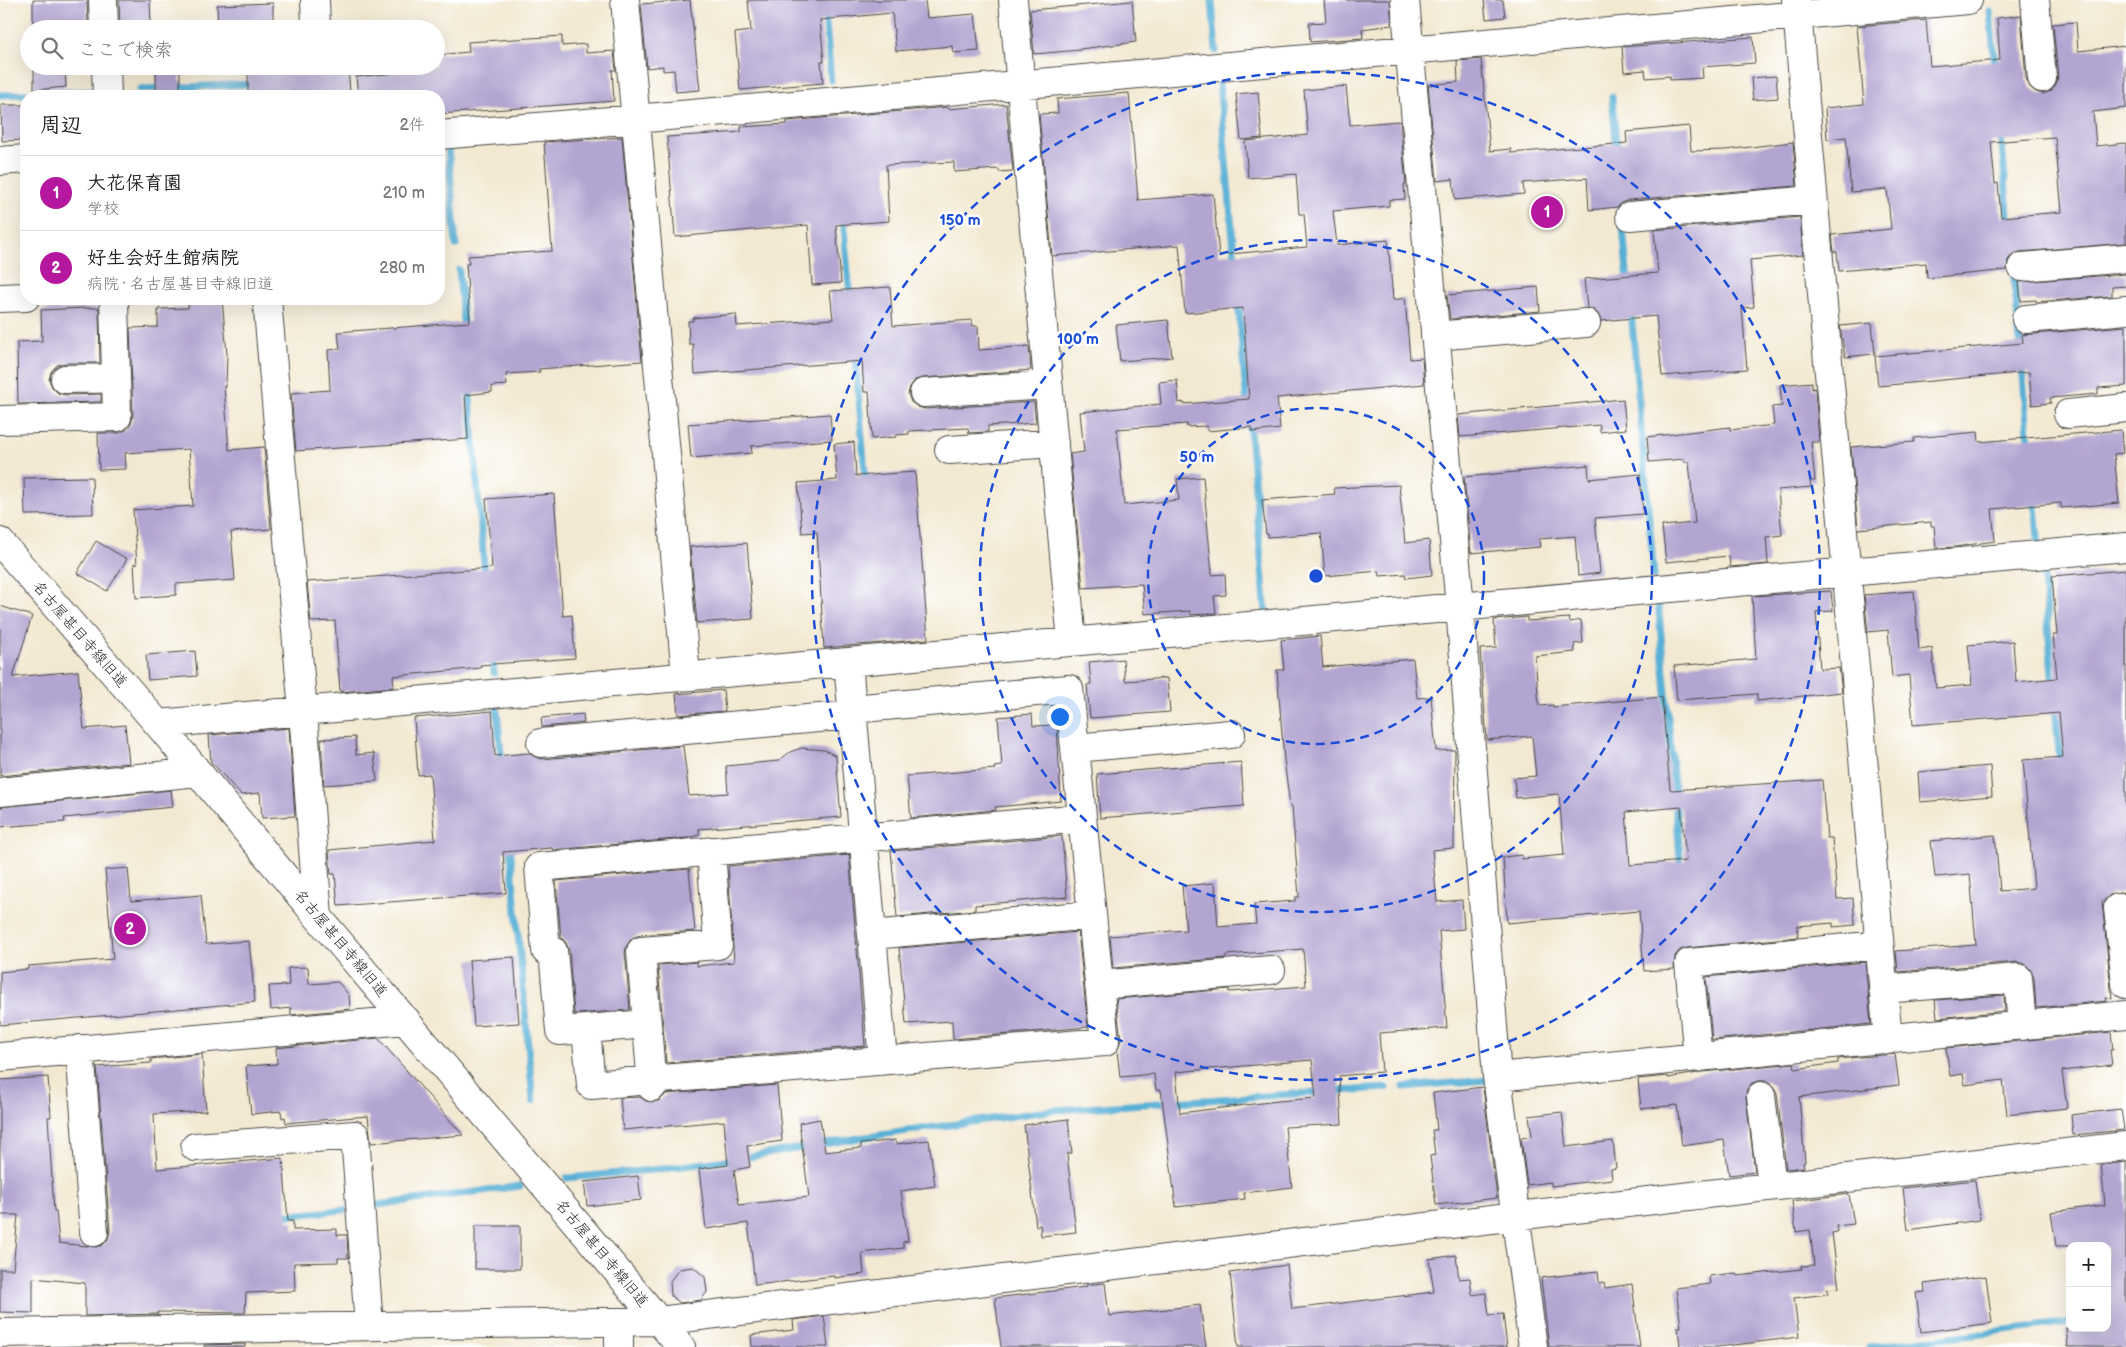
<!DOCTYPE html>
<html lang="ja">
<head>
<meta charset="utf-8">
<style>
	:root { --surface:#fff; --page:#f2f2f2; --text:#202124; --muted:#757577; --line:#e0e0e0; --accent:#b5179e }
	body { margin:0; font-family:"Balsamiq Sans","Klee One",sans-serif; background:var(--page); color:var(--text) }
	.controls { position:absolute; right:15px; bottom:15px; display:grid; overflow:hidden; border-radius:10px; box-shadow:0 5px 20px #0002 }
	.controls button { width:45px; height:45px; display:grid; place-items:center; padding:0; border:0; border-bottom:1px solid var(--line); background:var(--surface); color:var(--text); font:25px sans-serif }
	.you { position:absolute; left:1059px; top:716px; width:18px; height:18px; margin:-12px; border:4px solid #fff; border-radius:50%; background:#1a73e8; box-shadow:0 0 0 8px #1a73e833 }
	.badge { display:grid; place-items:center; width:32px; height:32px; border-radius:50%; background:var(--accent); color:#fff; font-size:16px; font-weight:700 }
	.pin { position:absolute; translate:-50% -50%; border:2px solid #fff; box-shadow:0 1px 5px #0006 }
	.list { margin:0; padding:0; list-style:none }
	h2 { display:flex; justify-content:space-between; align-items:center; height:65px; margin:0; padding:0 20px; font-size:21px }
	h2 small { font-size:16px; font-weight:400; color:var(--muted) }
	.list li { display:grid; grid-template-columns:32px 1fr auto; gap:15px; align-items:center; box-sizing:border-box; height:75px; padding:0 20px; border-top:1px solid var(--line) }
	.list b { display:block; font-size:19px; white-space:nowrap }
	.list p { margin:0; font-size:16px; white-space:nowrap; color:var(--muted) }
	.list em { font-size:16px; font-style:normal; color:var(--muted) }
	.icon { flex:none; width:28px; height:28px; fill:none; stroke:currentColor; stroke-width:2; stroke-linecap:round; stroke-linejoin:round }
	.map { position:relative; flex:none; width:2126px; height:1347px; overflow:hidden }
	.search { position:absolute; background:var(--surface); box-shadow:0 5px 20px #0002; left:20px; top:20px; width:425px; height:55px; display:flex; align-items:center; gap:12px; box-sizing:border-box; padding:0 18px; border-radius:28px; color:var(--muted); font-size:19px }
	.panel { position:absolute; background:var(--surface); box-shadow:0 5px 20px #0002; left:20px; top:90px; width:425px; height:215px; border-radius:20px }
	.map>svg:first-child { display:block }
	.lines { fill:none; stroke-linecap:round; stroke-linejoin:round }
	.stream { stroke:#59b0d6; stroke-width:7 }
	.building { fill:#b2a5d1; fill-rule:evenodd }
	.minor-casing { stroke:#494844; stroke-width:30 }
	.minor { stroke:#fff; stroke-width:28 }
	.ring { fill:none; stroke:#1d4ed8; stroke-width:2.5; stroke-dasharray:9 6 }
	.labels { text-anchor:middle; stroke-width:5; stroke-linejoin:round; paint-order:stroke }
	.street-label { font-size:15px; fill:#2b2b2b; stroke:#fff }
	.centre { fill:#1d4ed8; stroke:#fff; stroke-width:2.5 }
	.ring-label { font-size:15px; text-anchor:middle; font-weight:bold; fill:#1d4ed8; stroke:#fff; stroke-width:5; stroke-linejoin:round; paint-order:stroke }
</style>
</head>
<body>
<div class="map">
<svg width="2126" height="1347" viewBox="0 0 2126 1347">
	<rect width="100%" height="100%" fill="#fff"/>
	<filter id="ink" filterUnits="userSpaceOnUse"><feTurbulence type="fractalNoise" baseFrequency=".02" numOctaves="2"/><feDisplacementMap in="SourceGraphic" scale="10" xChannelSelector="R" yChannelSelector="G"/><feConvolveMatrix kernelMatrix="1 2 1 2 8 2 1 2 1" color-interpolation-filters="sRGB"/></filter>
	<filter id="wash" filterUnits="userSpaceOnUse"><feTurbulence type="fractalNoise" baseFrequency=".0096" numOctaves="4" result="noise"/><feDisplacementMap in="SourceGraphic" scale="20" xChannelSelector="R" yChannelSelector="G"/><feGaussianBlur stdDeviation="1.12" result="paint"/><feColorMatrix in="noise" values="0 0 0 0 0 0 0 0 0 0 0 0 0 0 0 0 0 1.4 0 .05"/><feComposite in="paint" operator="in"/></filter>
	<g filter="url(#wash)">
		<rect width="100%" height="100%" fill="#f3e9d2"/>
		<g class="lines">
			<path class="stream" d="M824 0 831 80
				M1212 0 1216 51
				M1990 11 1995 68
				M1219 81 1235 262
				M140 89 254 84
				M0 95 97 91
				M1612 97 1617 153
				M2001 133 2009 225
				M448 147 456 245
				M1620 194 1628 283
				M843 216 850 297
				M2011 248 2021 352
				M459 270 464 332
				M1238 300 1247 407
				M1631 311 1654 576
				M855 353 866 484
				M2022 365 2029 446
				M469 385 485 576
				M1249 420 1266 614
				M2034 497 2039 547
				M2043 566 2053 687
				M1658 600 1681 869
				M492 657 494 673
				M2055 705 2060 765
				M497 709 502 764
				M510 844 533 1101
				M1404 1087 1487 1080
				M567 1178 662 1169 749 1157 859 1138 1054 1110 1386 1088
				M377 1205 520 1186
				M280 1216 344 1210
				M1869 1347 2070 1322"/>
		</g>
		<g id="blocks">
			<path class="building" d="M33 0H87L88 23 33 25Z
				M119 0H150L151 29H120Z
				M690 0 700 90 676 92 674 70 663 71V66L647 68 641 4Z
				M748 0H925L927 18 975 14 979 51 953 53 952 46 896 51 892 13 820 20 824 62H821L823 83 740 90 735 33 751 31Z
				M1324 0H1390L1392 25 1362 29 1363 38 1310 42 1309 23 1326 22Z
				M1484 0H1503L1505 17 1486 19Z
				M1132 1 1136 42 1080 49V50L1034 54 1030 10Z
				M273 3V29H218L217 5Z
				M2021 15 2026 79 2030 87 2036 92 2043 94 2051 91 2056 84 2058 77 2053 24 2076 22 2078 51 2126 46V108L2093 112 2096 146 2126 143V243L2020 252 2013 254 2008 260 2007 270 1927 278 1926 263 1839 271 1837 252H1834L1832 235 1891 229 1887 189 1851 192 1846 137 1827 139 1825 108 1864 104 1857 26 1926 20 1930 66 2000 60 1997 18ZM2055 137 2062 212 2001 217 1998 183 1995 184 1991 142Z
				M562 36V46L586 44V53L614 51 616 70H612L614 101 439 114V96H358L356 77 396 73 395 67 436 66V55L469 52 468 42Z
				M1753 37 1755 63 1702 67 1703 78 1670 80V76L1646 78 1645 70 1624 72 1622 47Z
				M1481 59 1490 151 1511 149V153L1627 143 1626 132 1689 126 1691 151 1725 150 1793 142 1797 186 1629 200 1621 203 1618 207 1589 210 1587 178 1523 183 1524 194 1455 200 1453 179 1437 181 1428 85 1458 82 1457 61Z
				M34 66H65L66 87 34 90Z
				M156 66H180V96H156Z
				M248 66H348L350 93 295 96 294 92 248 93Z
				M1776 76 1778 98 1753 100 1751 78Z
				M1346 86 1350 125 1400 121 1406 184H1404L1405 199 1389 200V206L1333 211 1337 245 1388 240 1393 300 1405 298 1410 359 1422 358 1424 384 1277 398 1280 429 1252 432V427L1207 431V426L1187 427V424L1117 429 1124 505 1179 500 1177 479 1203 477 1212 575 1225 574 1226 595 1214 596 1216 613 1191 615 1190 611 1145 614 1142 584 1083 588 1070 454 1084 452 1080 412 1161 404 1159 382 1177 380 1179 403 1183 402V404L1249 399 1243 308 1185 313 1179 245 1052 256 1039 114 1058 113 1057 99 1129 93 1138 200 1213 194 1219 255 1307 247 1304 214H1299L1296 174 1248 178 1245 141 1308 135 1304 90Z
				M1258 92 1262 138 1241 140 1236 94Z
				M1006 104 1013 171 999 172V169L954 172V162L886 165 889 221 836 225 841 283 812 285 808 225 675 237 667 137 741 132V127L787 124V121L948 107V109Z
				M1 105H26V140L2 141Z
				M622 137 642 361 539 369 540 372 506 374 507 385 492 386V392L465 395 468 439 296 451 291 393 330 390 328 350 340 349 338 332 470 322 466 264H469L468 256 552 251 544 142Z
				M1800 217 1803 255 1750 260 1754 307 1742 308 1747 369 1662 376 1656 316 1601 321 1598 314 1593 309 1587 308 1584 279 1658 273 1654 230Z
				M2126 274V286L2112 287V296L2036 302V300L2021 301 2019 282Z
				M890 287 893 326 972 320 973 326H978L979 350 1029 346 1031 370 923 378 915 380 910 387 908 394 911 402 918 407 925 409 1034 402 1036 423 988 426V432L969 433 968 428 909 431V434L896 435V437L872 439 869 392H864L862 361 695 374 693 344H689L688 321H693V318L736 314 737 326 833 319 830 291Z
				M1538 287 1540 311 1450 319 1447 295Z
				M200 299H222L227 354 226 386H224L229 450 264 447 271 529 231 532 235 580 176 584V595L136 598 134 563 137 565 133 510 193 506 189 449 125 453 126 469 99 470 98 433H118L126 430 131 424 133 417 130 328 158 327V309L188 308V301H200Z
				M85 308H99L100 363H65L57 365 51 372 49 380 52 387 58 393 65 395 101 394V402L18 404 17 342 42 341 41 310Z
				M1168 320 1172 357 1120 361 1116 325Z
				M1872 323 1875 354 1845 357 1840 326Z
				M2126 326V386L2098 388V394L2050 398 2051 403 2032 405 2029 372 1878 386 1875 356 2023 343 2022 335Z
				M1812 382V389L1815 388 1819 442H1811L1815 481H1810L1811 487 1778 490 1782 535 1766 537 1768 564 1730 567 1729 556 1666 562 1662 526 1695 523 1689 462H1684V459L1649 462 1647 437 1730 427V430L1774 425 1772 407 1782 406 1780 385Z
				M1623 399 1626 429 1600 432V425L1460 437 1458 415Z
				M830 414 832 440 751 446 752 453 691 458 688 424Z
				M2121 430 2123 453 2114 454 2119 503 2061 508V503L1992 509 1995 541 1955 547 1936 548 1934 526H1931V522L1858 529 1851 447 1914 442V438L1978 432 1979 442Z
				M854 442 856 476 915 472 928 639 824 648 817 532 802 533 798 483 837 480 834 444Z
				M1588 465 1589 479 1640 474 1643 514 1595 518 1600 573 1578 576 1575 536 1539 539 1540 547 1471 553 1464 477Z
				M92 477 93 514 25 515 24 478Z
				M1399 485 1405 543 1429 540 1432 575 1406 578 1405 574 1380 576 1379 571 1325 576 1321 533 1268 537V534H1266L1262 500 1335 494 1334 488Z
				M554 494 563 616 572 615 575 658 480 665 481 668 393 676 394 687 340 692 335 621 311 622 307 582 492 568 486 499Z
				M96 541 127 559 107 591 77 573Z
				M747 543 753 619 697 623 690 547Z
				M2126 570V892L2110 895 2102 902 2112 998H2106L2107 1001 2036 1008 2034 977 2031 970 2025 964 2017 962 1898 972 1896 951 1976 945 1970 874 1935 877 1931 841 1995 835 2000 891 2034 888 2023 760 2063 757 2059 713 1913 725 1909 675 1892 677 1888 630 1868 632 1864 595 1914 591 1919 650 1932 648 1936 688 1972 685 1968 645 2013 641 2016 682 2057 678 2053 635H2057L2052 576Z
				M1831 591 1833 611 1816 612 1820 669 1839 668 1842 692 1757 701V694L1677 700 1674 666 1756 659 1752 596Z
				M0 606 32 616 13 677 78 671 84 729 125 725 129 763 0 776Z
				M1527 617V621L1569 618 1570 622 1581 620 1583 643 1574 644 1575 652 1535 656 1539 706 1553 705V707L1662 697 1670 789 1672 790 1822 780 1827 838H1832L1837 899 1853 898 1855 925 1833 927V923L1797 926 1798 937 1687 948 1680 950 1675 956 1674 969 1644 971 1639 911 1507 923 1503 857 1522 855V859L1564 855 1559 794 1516 798 1514 778 1536 776 1532 736 1487 740 1480 649 1496 648 1494 620ZM1681 807 1686 861 1630 865 1626 812Z
				M1320 636 1323 667 1413 659 1417 698 1431 697 1436 751 1455 750 1454 848 1432 850 1437 902 1462 900 1464 929 1439 931 1447 1028 1379 1033 1382 1072 1339 1076 1342 1124 1285 1127 1292 1187 1244 1193 1245 1199 1176 1207 1161 1090H1156L1154 1074 1120 1077 1117 1051 1121 1040 1116 999 1229 989V992L1306 986 1303 949 1226 955V958L1113 968 1110 936 1186 930 1182 886 1215 883 1218 927 1256 924 1254 904 1295 901V897H1299L1292 806H1290L1284 759 1277 670H1284L1281 640ZM1312 1060 1316 1098 1278 1101 1180 1113 1176 1072Z
				M195 651 197 676 148 680 146 655Z
				M1123 659 1125 681 1167 678 1170 712 1090 718 1087 685 1091 684 1089 662Z
				M723 690 725 711 678 715 676 694Z
				M492 711 495 756 529 753 535 757 542 759 683 746 689 796 728 793 726 766 778 761 790 752 801 748 825 750 836 756 841 817 699 829V835L687 838 553 850 552 848 503 852 506 893 338 906 335 874H331L329 850 435 840 430 774 418 775 414 718Z
				M583 714 584 723 542 727 541 718Z
				M1032 714 1033 726 1057 725 1061 801 995 807 996 810 911 818 907 776 995 769 994 767 1002 766 998 717Z
				M289 728 295 816 262 818 260 793 241 795 211 762 209 735Z
				M355 737 356 755 374 753 377 781 324 785 321 739Z
				M1241 762 1244 806 1100 818 1097 774Z
				M1990 766 1992 796 1920 802 1918 772Z
				M171 790 173 807 64 818 65 822 0 827V807Z
				M1062 836 1067 897 975 905V910L897 917 891 851Z
				M849 855 865 1046 666 1063 658 965 697 962V966L734 962 728 866Z
				M128 868 131 901 201 895 206 944 249 941 255 1002 0 1025V972L28 969V966L113 959 105 870Z
				M689 869 695 931 640 935 632 938 627 945 625 952 630 1010 574 1014 569 950 566 943 561 937 556 881Z
				M1078 932 1088 1027 953 1039 952 1021 906 1024 899 948Z
				M514 957 519 1023 474 1026 469 960Z
				M1865 962 1871 1024 1712 1040 1706 977Z
				M308 967 309 984 338 982 349 995 350 1009 291 1015V1008L271 1010 269 986 289 985 288 968Z
				M2004 995 2005 1011 1937 1018 1935 1000Z
				M2111 1032 2113 1050H2110L2112 1065 2062 1071 2067 1108 2007 1115 2003 1080 1965 1085 1963 1074 1950 1076 1946 1048Z
				M378 1038 463 1135 371 1143 368 1116 286 1123 285 1117 282 1118 281 1111 251 1114 246 1066 277 1064 276 1048Z
				M202 1054 206 1111 154 1114 157 1169 283 1158 288 1221H293V1230L337 1229V1235H347L348 1258H338V1262L294 1263 295 1291 246 1293 245 1313 158 1312V1314L85 1316V1283L33 1278V1313L0 1312V1269H13L18 1215H0V1080L48 1077 51 1117H48L54 1211H56L59 1243 96 1247 103 1245 108 1239 110 1231 97 1067 151 1063V1059Z
				M1895 1054 1899 1085 1799 1097 1805 1162 1803 1163 1804 1167 1786 1169 1777 1094 1773 1086 1767 1081H1759L1752 1083 1747 1089 1746 1097 1755 1172 1729 1175 1724 1140 1682 1146 1677 1105 1641 1109 1638 1079 1668 1076V1078L1703 1072 1794 1063 1795 1069 1838 1063V1059Z
				M777 1085 782 1141 747 1146 750 1167 734 1170 739 1205 809 1197 799 1123 820 1119 825 1152 861 1148V1144L895 1140 896 1144 929 1140 935 1186 901 1191 908 1241 903 1242V1248L862 1253 864 1274 834 1278V1276L755 1285 748 1223 706 1229 699 1169 728 1165 724 1121 623 1130 620 1098 640 1097 646 1101 654 1102 660 1100 666 1094Z
				M1483 1087 1497 1198 1436 1205 1430 1156 1435 1155 1432 1130H1437L1433 1093Z
				M2121 1109 2124 1130 2073 1135 2071 1115Z
				M1562 1112 1566 1147 1613 1141 1616 1168 1611 1169 1612 1179 1551 1186V1182L1527 1185 1521 1138 1532 1136 1529 1116Z
				M1068 1119 1072 1153 1067 1154 1076 1232 1041 1236 1040 1225 1036 1226 1024 1125Z
				M2126 1162V1347H2068L2066 1328H2107V1246H2056L2051 1212 2105 1205 2101 1165Z
				M638 1176 641 1200 587 1206 584 1182Z
				M1975 1180 1980 1220 1908 1230 1903 1188Z
				M1849 1194 1854 1224 1836 1226 1837 1232 1832 1233 1839 1288 1827 1289 1828 1294 1794 1298 1799 1337 1717 1347H1680L1678 1327H1681L1676 1288 1710 1284 1709 1276 1736 1273 1737 1276 1802 1269 1801 1266 1814 1265 1810 1230 1796 1232 1792 1201Z
				M475 1226H520V1269H475Z
				M1456 1255 1459 1279 1470 1278 1472 1295 1486 1293 1489 1315 1503 1314 1507 1347H1238L1230 1273 1287 1265 1292 1309 1434 1292 1429 1259Z
				M693 1267 705 1277 707 1292 701 1300 680 1303 671 1296 670 1281 679 1269Z
				M1598 1271 1599 1283 1604 1282 1605 1288 1632 1284 1640 1347H1549L1541 1278Z
				M1986 1276 1992 1323 1921 1332 1916 1293 1925 1292 1924 1284Z
				M1105 1283 1109 1316 1200 1305 1206 1347H1001L995 1298 1086 1287V1285Z
				M824 1316 828 1347H752L751 1335 794 1330 793 1320Z
				M245 1344V1347H204V1345Z"/>
		</g>
	</g>
	<g filter="url(#ink)">
		<use href="#blocks" fill-opacity="0" stroke="#494844" stroke-width="1"/>
		<g class="lines">
			<defs>
				<path id="minor" d="M103 0 104 29
					M315 0 316 26
					M625 0 686 676
					M1013 0 1072 642
					M1405 0 1460 607 1497 1077 1533 1347
					M1796 0 1888 1040
					M2035 0 2042 78
					M106 66 107 96
					M439 135 635 119 1968 0
					M0 161 26 159
					M1630 216 1813 200
					M2022 267 2126 258
					M0 298 26 297
					M267 299 303 711 318 917
					M2026 319 2126 310
					M1435 336 1586 323
					M65 379 116 378
					M924 393 1048 385
					M2068 414 2126 408
					M0 420 117 417 114 299
					M949 450 1054 443
					M0 542 158 724 318 917 681 1347
					M848 662 883 1060
					M852 709 1069 689 1105 1042 591 1085 586 1029 560 1031 553 951H546L539 867 1082 818
					M158 724 2126 547
					M541 743 852 715
					M1075 748 1231 734
					M0 792 198 772
					M2126 908H2118L2126 984
					M872 935 1092 915
					M1099 985 1271 970
					M1883 989 2018 978 2022 1026
					M586 1029 647 1024
					M80 1049 94 1232
					M0 1057 406 1020
					M1698 1058 1689 963 1879 945
					M1497 1077 2126 1015
					M652 1087 641 951 718 945 711 851
					M1761 1096 1772 1186
					M195 1147 355 1135 369 1326
					M619 1322V1347
					M0 1333 659 1321 1516 1216 2126 1146"/>
			</defs>
			<use href="#minor" class="minor-casing"/>
			<use href="#minor" class="minor"/>
		</g>
	</g>
	<g class="ring">
		<circle cx="1316" cy="576" r="168"/>
		<circle cx="1316" cy="576" r="336"/>
		<circle cx="1316" cy="576" r="504"/>
	</g>
	<g class="labels">
		<g class="street-label">
			<text transform="translate(80 634) rotate(49)" y="5">名古屋甚目寺線旧道</text>
			<text transform="translate(341 943) rotate(50)" y="5">名古屋甚目寺線旧道</text>
			<text transform="translate(602 1253) rotate(50)" y="5">名古屋甚目寺線旧道</text>
		</g>
	</g>
	<circle cx="1316" cy="576" r="8" class="centre"/>
	<g class="ring-label">
		<text x="960" y="225">150 m</text>
		<text x="1078" y="344">100 m</text>
		<text x="1197" y="462">50 m</text>
	</g>
</svg>
<div class="controls">
<button>+</button>
<button>−</button>
</div>
<div class="you"></div>
<div class="pin badge" style="left:1547px;top:212px">1</div>
<div class="pin badge" style="left:130px;top:929px">2</div>
<div class="search"><svg class="icon" aria-label="search" viewBox="0 0 24 24"><circle cx="10" cy="10" r="6"/><path d="M15 15l6 6"/></svg>ここで検索</div>
<section class="panel">
<h2>周辺<small>2件</small></h2>
<ul class="list">
<li><span class="badge">1</span><div><b>大花保育園</b><p>学校</p></div><em>210 m</em></li>
<li><span class="badge">2</span><div><b>好生会好生館病院</b><p>病院 · 名古屋甚目寺線旧道</p></div><em>280 m</em></li>
</ul>
</section>
</div>
</body>
</html>
